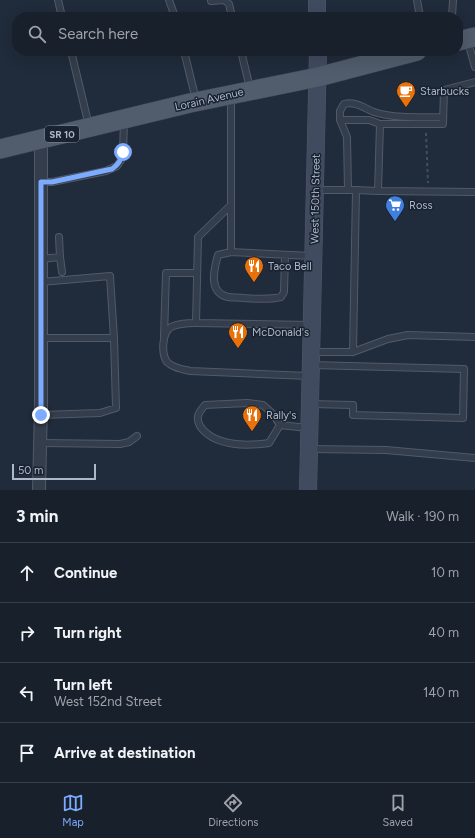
<!DOCTYPE html>
<html lang="en">
<head>
<meta charset="utf-8">
<style>
	:root { --surface:#18202c; --page:#212834; --text:#f1f3f6; --muted:#9fa3a9; --line:#363e48; --accent:#7cabff }
	body { margin:0; font-family:Figtree,sans-serif; background:var(--page); color:var(--text) }
	.scale { position:absolute; left:12px; bottom:10px; width:84px; box-sizing:border-box; padding-left:4px; border:2px solid #aeb7c8; border-top:0; font-size:11px; line-height:14px; white-space:nowrap; color:#aeb7c8; -webkit-text-stroke:3px #192230; paint-order:stroke }
	.stop { position:absolute; width:12px; height:12px; margin:-9px; border:3px solid #7cabff; border-radius:50%; background:#fff }
	.stop.end { background:#7cabff; border-color:#fff; box-shadow:0 1px 4px #0008 }
	.list { margin:0; padding:0; list-style:none }
	h2 { display:flex; justify-content:space-between; align-items:center; height:52px; margin:0; padding:0 16px; font-size:17px }
	h2 small { font-size:13px; font-weight:400; color:var(--muted) }
	.list li { display:grid; grid-template-columns:26px 1fr auto; gap:12px; align-items:center; box-sizing:border-box; height:60px; padding:0 16px; border-top:1px solid var(--line) }
	.list b { display:block; font-size:15px; white-space:nowrap }
	.list p { margin:0; font-size:13px; white-space:nowrap; color:var(--muted) }
	.list em { font-size:13px; font-style:normal; color:var(--muted) }
	.icon { flex:none; width:22px; height:22px; fill:none; stroke:currentColor; stroke-width:2; stroke-linecap:round; stroke-linejoin:round }
	.map { position:relative; flex:none; width:475px; height:490px; overflow:hidden }
	.search { position:absolute; background:var(--surface); box-shadow:0 4px 16px #0002; left:12px; right:12px; top:12px; height:44px; display:flex; align-items:center; gap:10px; box-sizing:border-box; padding:0 14px; border-radius:16px; color:var(--muted); font-size:15px }
	.sheet { height:292px; background:var(--surface) }
	nav { display:flex; justify-content:space-around; align-items:center; box-sizing:border-box; height:56px; border-top:1px solid var(--line); background:var(--surface); font-size:11px; color:var(--muted) }
	nav a { display:grid; justify-items:center; gap:2px }
	nav .on { color:var(--accent) }
	.map>svg:first-child { display:block }
	.lines { fill:none; stroke-linecap:round; stroke-linejoin:round }
	.service-casing { stroke:#515a69; stroke-width:8 }
	.minor-casing { stroke:#515a69; stroke-width:14 }
	.secondary-casing { stroke:#515a69; stroke-width:18 }
	.primary-casing { stroke:#3d4655; stroke-width:20 }
	.path { stroke:#3d5457; stroke-width:2; stroke-dasharray:3 3; stroke-linecap:butt }
	.service { stroke:#343d4b; stroke-width:6 }
	.minor { stroke:#343d4b; stroke-width:12 }
	.secondary { stroke:#414b5f; stroke-width:17 }
	.primary { stroke:#515c6c; stroke-width:19 }
	.route { stroke:#7cabff; stroke-width:5 }
	.labels { text-anchor:middle; stroke-width:3; stroke-linejoin:round; paint-order:stroke }
	.shield { fill:#192230; stroke:#818a9a; stroke-width:1 }
	.shield-label { font-size:10px; font-weight:bold; fill:#aeb7c8 }
	.poi-label { font-size:11px; fill:#aeb7c8; stroke:#192230; text-anchor:start }
	.street-label { font-size:11px; fill:#aeb7c8; stroke:#192230 }
</style>
</head>
<body>
<div class="map">
<svg width="475" height="490" viewBox="0 0 475 490">
	<rect width="100%" height="100%" fill="#202b3b"/>
	<g class="lines">
		<defs>
			<path id="service" d="M58 0 62 17
				M169 0 175 17
				M417 0 420 17
				M211 1 224 0 229 4 232 17
				M452 17 453 0
				M468 42 475 67
				M71 51 89 126
				M184 51 196 100
				M241 51 250 88
				M231 97V252L312 256
				M340 120H369L380 124
				M41 182H52L106 171 117 166 121 160 123 152 124 121
				M348 190 347 137 340 120V111L344 104C355 101 364 108 374 112 396 119 421 117 443 117
				M356 190 378 191 380 124H443L444 90 475 82
				M378 191 475 192
				M231 252 218 255C214 269 208 293 228 297 233 298 239 297 244 298 256 299 268 300 281 297L284 292 285 255
				M60 257 62 272
				M41 259 60 257 59 237
				M41 282 110 276 114 338
				M196 323 198 237 231 205
				M164 336 166 273H197
				M313 352H353L356 190H316
				M353 352 388 339 408 335 475 337
				M309 376 190 371C182 369 173 368 167 362 161 353 162 333 171 327 179 323 188 323 196 323L312 325
				M247 403 263 405 273 414 280 425 269 443C248 446 214 447 200 426 195 417 199 412 205 405Z
				M311 404 353 405V415L463 418 464 369 311 365
				M41 415 100 413 116 408 114 338H41
				M280 425 308 428
				M40 443 120 444 129 442 137 436
				M310 449 386 450 475 458"/>
			<path id="minor" d="M39 490 41 405V139"/>
			<path id="secondary" d="M317 0V17
				M308 490 318 51"/>
			<path id="primary" d="M458 41 475 37
				M0 149 190 103 318 77 417 51"/>
		</defs>
		<use href="#service" class="service-casing"/>
		<use href="#minor" class="minor-casing"/>
		<use href="#secondary" class="secondary-casing"/>
		<use href="#primary" class="primary-casing"/>
		<path class="path" d="M426 133 428 183"/>
		<use href="#service" class="service"/>
		<use href="#minor" class="minor"/>
		<use href="#secondary" class="secondary"/>
		<use href="#primary" class="primary"/>
	</g>
	<g class="lines">
		<path class="route" d="M41 415V182H52L112 169C119 164 121 160 123 152"/>
	</g>
	<defs>
		<symbol id="cafe-pin" viewBox="-11 -11 22 30"><path d="M0 17L-7.5 6A9.5 9.5 0 1 1 7.5 6Z" fill="#e8710a" stroke="#192230"/><path d="M-5.5-4.5H6V0H3Q3 3.5 0 3.5H-2.5Q-5.5 3.5-5.5 0ZM3-3.2v2h1.7v-2ZM-6 4.5H4V6H-6Z" fill="#fff"/></symbol>
		<symbol id="supermarket-pin" viewBox="-11 -11 22 30"><path d="M0 17L-7.5 6A9.5 9.5 0 1 1 7.5 6Z" fill="#3f7fe0" stroke="#192230"/><path d="M-6-5.5h2.5l.6 2H6L4.5 2H-2.5L-4.4-4H-6ZM-1.5 3.2a1.3 1.3 0 1 0 .1 0ZM3 3.2a1.3 1.3 0 1 0 .1 0Z" fill="#fff"/></symbol>
		<symbol id="restaurant-pin" viewBox="-11 -11 22 30"><path d="M0 17L-7.5 6A9.5 9.5 0 1 1 7.5 6Z" fill="#e8710a" stroke="#192230"/><path d="M-5-6h1v4h1v-4h1v4h1v-4h1v5L-1.5 .5V6h-2V.5L-5-1ZM5-6V6H3V1.5H1.5Q1.5-4 5-6Z" fill="#fff"/></symbol>
	</defs>
	<g fill-rule="evenodd">
		<use href="#cafe-pin" x="395" y="80" width="22" height="30"/>
		<use href="#supermarket-pin" x="384" y="194" width="22" height="30"/>
		<use href="#restaurant-pin" x="243" y="255" width="22" height="30"/>
		<use href="#restaurant-pin" x="227" y="321" width="22" height="30"/>
		<use href="#restaurant-pin" x="241" y="404" width="22" height="30"/>
	</g>
	<g class="labels">
		<rect class="shield" x="45" y="126" width="34" height="16" rx="3"/>
		<g class="shield-label">
			<text x="62" y="138">SR 10</text>
		</g>
		<g class="poi-label">
			<text x="420" y="95">Starbucks</text>
			<text x="409" y="209">Ross</text>
			<text x="268" y="270">Taco Bell</text>
			<text x="252" y="336">McDonald's</text>
			<text x="266" y="419">Rally's</text>
		</g>
		<g class="street-label">
			<text transform="translate(209 99) rotate(-13)" y="4">Lorain Avenue</text>
			<text transform="translate(315 199) rotate(-89)" y="4">West 150th Street</text>
		</g>
	</g>
</svg>
<div class="scale">50 m</div>
<div class="stop" style="left:123px;top:152px"></div>
<div class="stop end" style="left:41px;top:415px"></div>
<div class="search"><svg class="icon" aria-label="search" viewBox="0 0 24 24"><circle cx="10" cy="10" r="6"/><path d="M15 15l6 6"/></svg>Search here</div>
</div>
<section class="sheet">
<h2>3 min<small>Walk · 190 m</small></h2>
<ul class="list">
<li><svg class="icon" aria-label="ahead" viewBox="0 0 24 24"><path d="M12 20V5M6 11l6-6 6 6"/></svg><div><b>Continue</b></div><em>10 m</em></li>
<li><svg class="icon" aria-label="right" viewBox="0 0 24 24"><path d="M7 20v-9h11M14 6l5 5-5 5"/></svg><div><b>Turn right</b></div><em>40 m</em></li>
<li><svg class="icon" aria-label="left" viewBox="0 0 24 24"><path d="M17 20v-9H6M10 6l-5 5 5 5"/></svg><div><b>Turn left</b><p>West 152nd Street</p></div><em>140 m</em></li>
<li><svg class="icon" aria-label="arrive" viewBox="0 0 24 24"><path d="M6 21V4h12l-3 4 3 4H6"/></svg><div><b>Arrive at destination</b></div></li>
</ul>
</section>
<nav>
<a class="on"><svg class="icon" aria-label="map" viewBox="0 0 24 24"><path d="M3 6l6-2 6 2 6-2v14l-6 2-6-2-6 2zM9 4v14M15 6v14"/></svg>Map</a>
<a><svg class="icon" aria-label="directions" viewBox="0 0 24 24"><path d="M12 3l9 9-9 9-9-9zM9 14v-3h6M13 9l2 2-2 2"/></svg>Directions</a>
<a><svg class="icon" aria-label="saved" viewBox="0 0 24 24"><path d="M7 4h10v16l-5-4-5 4z"/></svg>Saved</a>
</nav>
</body>
</html>
